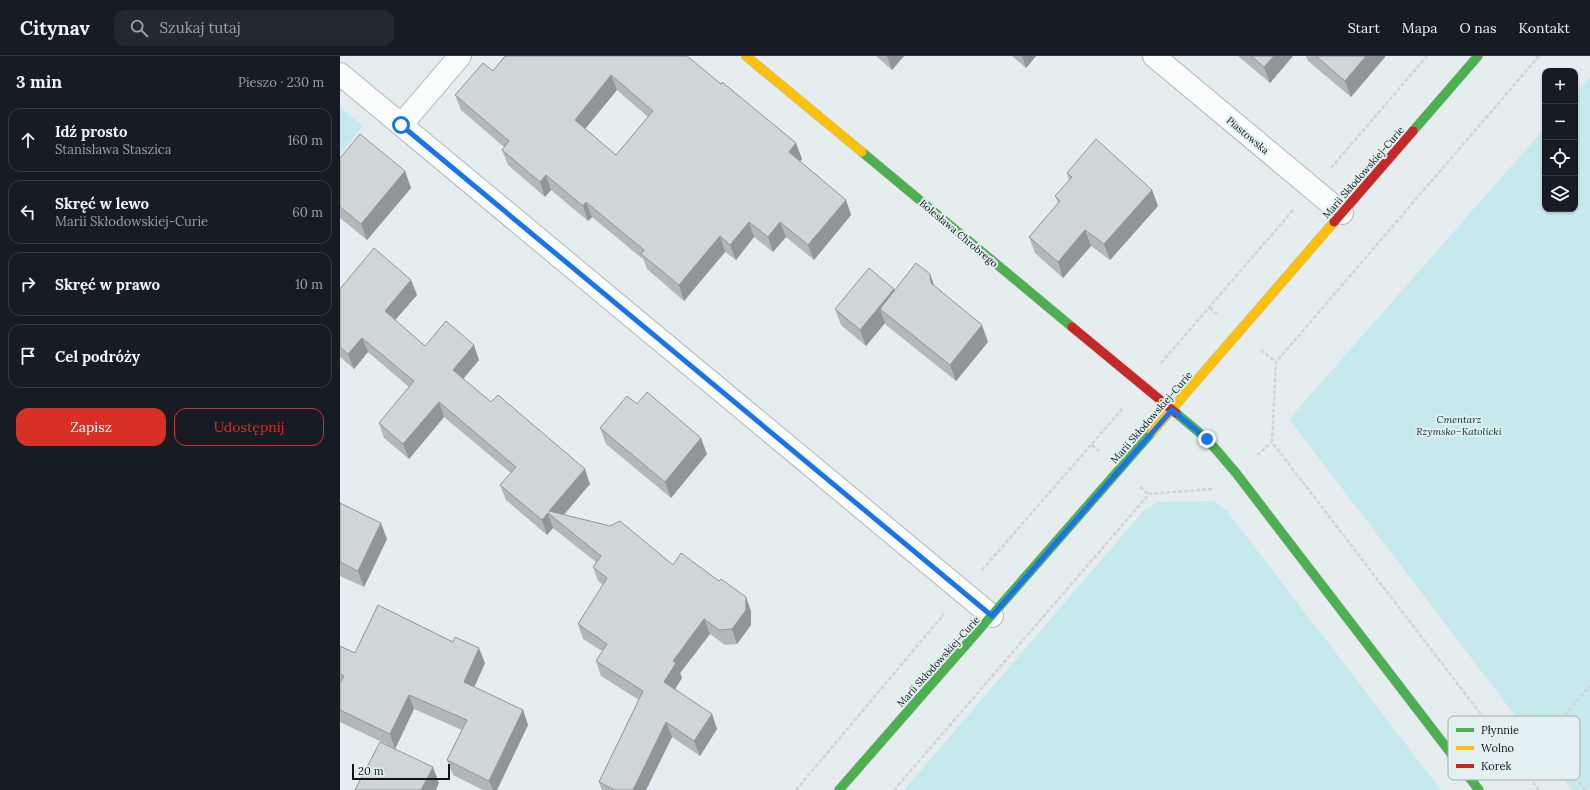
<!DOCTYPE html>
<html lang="pl">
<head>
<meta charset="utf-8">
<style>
	:root { --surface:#171b24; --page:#242831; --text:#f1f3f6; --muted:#9ea1a6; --line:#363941; --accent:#d93025 }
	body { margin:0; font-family:Lora,serif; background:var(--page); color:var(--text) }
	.controls { position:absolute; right:12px; top:12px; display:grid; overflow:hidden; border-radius:8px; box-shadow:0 1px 3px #0004 }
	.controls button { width:36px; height:36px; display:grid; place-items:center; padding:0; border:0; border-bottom:1px solid var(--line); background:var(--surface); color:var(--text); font:20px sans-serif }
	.scale { position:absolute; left:12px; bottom:10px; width:98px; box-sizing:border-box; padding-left:4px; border:2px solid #101515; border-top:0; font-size:11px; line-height:14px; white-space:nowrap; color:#101515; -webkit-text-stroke:3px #e3f0f1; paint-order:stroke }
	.stop { position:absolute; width:12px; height:12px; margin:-9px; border:3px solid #1a73e8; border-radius:50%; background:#fff }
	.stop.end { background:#1a73e8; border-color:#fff; box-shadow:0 1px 4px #0008 }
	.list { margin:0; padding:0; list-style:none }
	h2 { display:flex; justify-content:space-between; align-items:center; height:52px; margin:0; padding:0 16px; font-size:17px }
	h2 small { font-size:13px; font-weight:400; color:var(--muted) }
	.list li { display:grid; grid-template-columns:26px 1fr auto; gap:12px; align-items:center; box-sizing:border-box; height:64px; margin:0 8px 8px; padding:0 8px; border:1px solid var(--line); border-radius:12px }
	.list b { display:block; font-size:15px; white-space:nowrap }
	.list p { margin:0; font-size:13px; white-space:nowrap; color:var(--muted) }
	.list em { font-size:13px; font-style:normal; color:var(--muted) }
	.actions { display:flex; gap:8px; padding:12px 16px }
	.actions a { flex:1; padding:9px 0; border:1px solid var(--accent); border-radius:12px; text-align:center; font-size:14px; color:var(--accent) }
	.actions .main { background:var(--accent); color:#fff }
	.icon { flex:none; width:22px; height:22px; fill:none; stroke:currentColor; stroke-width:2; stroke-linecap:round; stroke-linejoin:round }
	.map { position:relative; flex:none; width:1250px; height:734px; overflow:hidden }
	header { display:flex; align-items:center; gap:24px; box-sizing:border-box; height:56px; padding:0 20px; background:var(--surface); border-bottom:1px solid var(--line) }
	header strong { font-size:19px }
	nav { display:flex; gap:22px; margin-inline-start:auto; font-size:14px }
	.search { width:280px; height:36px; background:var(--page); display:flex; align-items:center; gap:10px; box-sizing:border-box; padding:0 14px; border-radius:12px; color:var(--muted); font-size:15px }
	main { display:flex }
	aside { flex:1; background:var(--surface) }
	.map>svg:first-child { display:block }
	.green { fill:#c6e9ed }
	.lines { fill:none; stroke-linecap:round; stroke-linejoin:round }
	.street-casing { stroke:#b1b7b8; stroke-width:24 }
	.fast-casing { stroke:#b1b7b8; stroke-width:10 }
	.slow-casing { stroke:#b1b7b8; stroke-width:10 }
	.jam-casing { stroke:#b1b7b8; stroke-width:10 }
	.path { stroke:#d2d4d4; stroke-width:2.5; stroke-dasharray:4 2; stroke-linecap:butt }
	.street { stroke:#fbfcfc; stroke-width:22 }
	.fast { stroke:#4caf50; stroke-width:9 }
	.slow { stroke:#ffc107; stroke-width:9 }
	.jam { stroke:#c62828; stroke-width:9 }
	.wall { fill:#b3b7b8; fill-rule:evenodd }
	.shaded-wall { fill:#929596 }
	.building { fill:#d0d5d6; stroke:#929596; fill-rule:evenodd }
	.route { stroke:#1a73e8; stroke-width:5 }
	.labels { text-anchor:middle; stroke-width:4; stroke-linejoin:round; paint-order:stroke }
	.street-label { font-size:10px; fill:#101515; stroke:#e3f0f1 }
	.park-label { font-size:10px; font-style:italic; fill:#003035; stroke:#e3f0f1 }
	.key { fill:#e3f0f1; stroke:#a4aeaf; stroke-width:1 }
	.key-label { font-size:11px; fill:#101515 }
</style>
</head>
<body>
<header>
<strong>Citynav</strong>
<div class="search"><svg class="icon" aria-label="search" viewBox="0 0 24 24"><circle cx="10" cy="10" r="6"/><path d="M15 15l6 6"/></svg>Szukaj tutaj</div>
<nav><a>Start</a><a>Mapa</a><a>O nas</a><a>Kontakt</a></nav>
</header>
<main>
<aside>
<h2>3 min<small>Pieszo · 230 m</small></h2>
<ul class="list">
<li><svg class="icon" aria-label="ahead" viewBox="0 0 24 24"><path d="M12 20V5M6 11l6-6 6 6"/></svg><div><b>Idź prosto</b><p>Stanisława Staszica</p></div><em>160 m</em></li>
<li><svg class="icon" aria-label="left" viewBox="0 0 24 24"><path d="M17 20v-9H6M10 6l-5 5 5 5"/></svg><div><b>Skręć w lewo</b><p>Marii Skłodowskiej-Curie</p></div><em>60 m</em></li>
<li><svg class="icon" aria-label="right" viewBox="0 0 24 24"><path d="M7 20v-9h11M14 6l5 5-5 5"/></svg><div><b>Skręć w prawo</b></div><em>10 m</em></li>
<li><svg class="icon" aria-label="arrive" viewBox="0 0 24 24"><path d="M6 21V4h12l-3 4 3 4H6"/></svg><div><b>Cel podróży</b></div></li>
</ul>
<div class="actions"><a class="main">Zapisz</a><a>Udostępnij</a></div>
</aside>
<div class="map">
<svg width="1250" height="734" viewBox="0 0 1250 734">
	<rect width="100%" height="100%" fill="#e6edee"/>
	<path class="green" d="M1250 21V734H1232L949 363 1205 72V153H1235V38Z
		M0 51 23 70 0 98Z
		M874 445 887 455 1101 734H564L805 453 819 446Z"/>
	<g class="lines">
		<defs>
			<path id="street" d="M814 0 1002 157
				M0 18 652 560
				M61 69 120 0"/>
			<path id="fast" d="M1073 75 1138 0
				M522 96 732 271
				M836 357 867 383 896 417 1139 734
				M499 734 812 376"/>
			<path id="slow" d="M406 0 522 96
				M812 376 994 166"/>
			<path id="jam" d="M994 166 1073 75
				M732 271 836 357"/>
		</defs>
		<use href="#street" class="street-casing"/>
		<use href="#fast" class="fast-casing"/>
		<use href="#slow" class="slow-casing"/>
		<use href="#jam" class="jam-casing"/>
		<path class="path" d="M1199 0 936 306 932 386 1199 734
			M991 112 1087 0
			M870 252 877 258
			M921 294 936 306
			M821 307 954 153
			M752 389 759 395
			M917 399 932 386
			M800 431 809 438
			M642 514 784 351
			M456 734 604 558
			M554 734 809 438 872 433
			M1245 734 1205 681 1250 630"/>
		<use href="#street" class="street"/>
		<use href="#fast" class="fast"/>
		<use href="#slow" class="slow"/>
		<use href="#jam" class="jam"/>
	</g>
	<path class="wall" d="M165 0 381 28 456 87 462 103 460 105 506 144 511 159 474 204 446 181 433 196 414 181 396 204 385 196 344 245 307 213 304 204 252 161 248 165 211 134 205 141 168 109 162 94 164 91 121 54 115 39 153 15ZM277 34 308 61 276 99 245 73Z
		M536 0H564L552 14Z
		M672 0H696L686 12Z
		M898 0H953L930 27Z
		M966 0H1045V1L1011 41 968 5Z
		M0 102 65 115 71 132 27 184 0 162Z
		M727 117 812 134 818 150 770 204 751 190 723 222 695 197 689 181 718 147 715 140 729 124Z
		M590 218 594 230 648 286 616 325 546 269 545 267 526 290 501 269 495 253 554 233V235Z
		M71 224 77 239 55 264 85 290 139 304 123 323 250 428 224 459 333 509 411 555V569L397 588 385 589 370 578 340 617 342 622 335 633 372 658 377 673 360 700 332 681 306 734H262L259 726 299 644 261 620 256 605 262 595 243 583 238 568 263 529 258 525 253 511 256 506 213 472 207 479 166 444 160 429 171 417 104 361 69 403 44 382 39 367 69 331 28 296 14 313 0 301V233Z
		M260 372 367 398 331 442 266 388Z
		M0 447 47 483 24 531 0 520Z
		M0 590 15 597 145 607 134 631 183 654 188 669 157 734H143L113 719 107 704 122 674 74 653 55 693 99 727 46 688 0 666Z"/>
	<path class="shaded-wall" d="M547 0H564L552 14Z
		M682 0H696L686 12Z
		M934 0H953L930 27 924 11Z
		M1026 0H1045V1L1011 41 1005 25Z
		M271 19 277 34 240 79 235 64Z
		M456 87 462 103 455 111 449 96Z
		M65 115 71 132 27 184 21 168Z
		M206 119 211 134 205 141 200 126Z
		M812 134 818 150 770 204 764 188Z
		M506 144 511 159 474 204 468 189Z
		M246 146 252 161 248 165 243 150Z
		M409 166 414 181 396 204 390 189Z
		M440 166 446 181 433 196 428 181Z
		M745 174 751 190 723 222 718 206Z
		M380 180 385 196 344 245 339 229Z
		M590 218 596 234 591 227Z
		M71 224 77 239 50 270 45 255Z
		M554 233 560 249 540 253 545 267 526 290 520 274Z
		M642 269 648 286 616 325 610 309Z
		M22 282 28 296 14 313 8 298Z
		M134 289 139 304 118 329 113 314Z
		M99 346 104 361 69 403 63 388Z
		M361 382 367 398 331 442 325 426Z
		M245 413 250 428 218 465 209 455Z
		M208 457 213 472 207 479 202 464Z
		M41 467 47 483 24 531 18 515Z
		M406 541 411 555V569L397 588 392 573Z
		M364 563 370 578 340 617 342 622 330 641 324 626 333 605Z
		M139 592 145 607 130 641 124 626Z
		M69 639 74 653 55 693 50 678Z
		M183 654 188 669 157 734H153L149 725Z
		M372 658 377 673 360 700 354 685Z
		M326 666 332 681 306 734H293Z
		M93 711 99 727 96 734H81Z"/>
	<path class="building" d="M165 0H347L381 28 382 26 456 87 449 96 506 144 468 189 440 166 428 181 409 166 390 189 380 180 339 229 301 198 304 194 246 146 243 150 206 119 200 126 162 94 169 85 115 39 143 7 153 15ZM271 19 313 55 276 99 235 64Z
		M911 0H934L924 11Z
		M976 0H1026L1005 25Z
		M20 78 65 115 21 168 0 151V102Z
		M756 83 812 134 764 188 745 174 718 206 689 181 720 145 715 140 732 121 727 117Z
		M34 192 71 224 45 255 85 290 106 265 134 289 113 314 151 346 158 339 245 413 209 455 270 470 280 465 333 509 341 497 379 525 381 523 406 541V554L392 573 379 574 364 563 333 605 336 607 324 626 372 658 354 685 326 666 293 734H275L259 726 303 635 256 605 267 588 238 568 267 522 253 511 261 500 208 457 202 464 160 429 176 411 99 346 63 388 39 367 74 325 22 282 8 298 0 291V233Z
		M576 207 590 218 591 227 642 269 610 309 540 253Z
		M529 212 554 233 520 274 495 253Z
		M307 336 361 382 325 426 260 372 287 340 297 348Z
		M0 447 41 467 18 515 0 506Z
		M38 549 113 586 115 581 139 592 124 626 183 654 149 725 107 704 127 664 69 639 50 678 0 654V627L4 620 0 618V590L15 597Z
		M40 686 93 711 81 734H15Z"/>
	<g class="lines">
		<path class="route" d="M61 69 652 560 832 354 867 383"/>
	</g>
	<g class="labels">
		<g class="street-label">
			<text transform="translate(908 79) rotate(40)" y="4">Piastowska</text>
			<text transform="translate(1023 116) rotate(-49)" y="4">Marii Skłodowskiej-Curie</text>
			<text transform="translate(619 177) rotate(40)" y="4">Bolesława Chrobrego</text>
			<text transform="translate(811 361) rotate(-49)" y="4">Marii Skłodowskiej-Curie</text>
			<text transform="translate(598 605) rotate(-48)" y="4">Marii Skłodowskiej-Curie</text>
		</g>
		<g class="park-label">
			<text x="1119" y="367">Cmentarz<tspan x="1119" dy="12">Rzymsko–Katolicki</tspan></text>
		</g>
	</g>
	<rect x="1108" y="660" width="132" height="64" rx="6" class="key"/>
	<rect x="1116" y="672" width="18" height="4" fill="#4caf50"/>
	<rect x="1116" y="690" width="18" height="4" fill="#ffc107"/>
	<rect x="1116" y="708" width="18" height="4" fill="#c62828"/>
	<g class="key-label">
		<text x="1141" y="678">Płynnie</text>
		<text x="1141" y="696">Wolno</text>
		<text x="1141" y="714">Korek</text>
	</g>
</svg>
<div class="controls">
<button>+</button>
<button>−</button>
<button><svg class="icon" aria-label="locate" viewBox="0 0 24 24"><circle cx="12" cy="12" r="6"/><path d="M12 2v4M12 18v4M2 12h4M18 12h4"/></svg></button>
<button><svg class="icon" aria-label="layers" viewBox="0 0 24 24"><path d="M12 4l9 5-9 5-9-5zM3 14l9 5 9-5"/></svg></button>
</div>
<div class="scale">20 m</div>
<div class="stop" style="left:61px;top:69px"></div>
<div class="stop end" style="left:867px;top:383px"></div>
</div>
</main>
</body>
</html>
